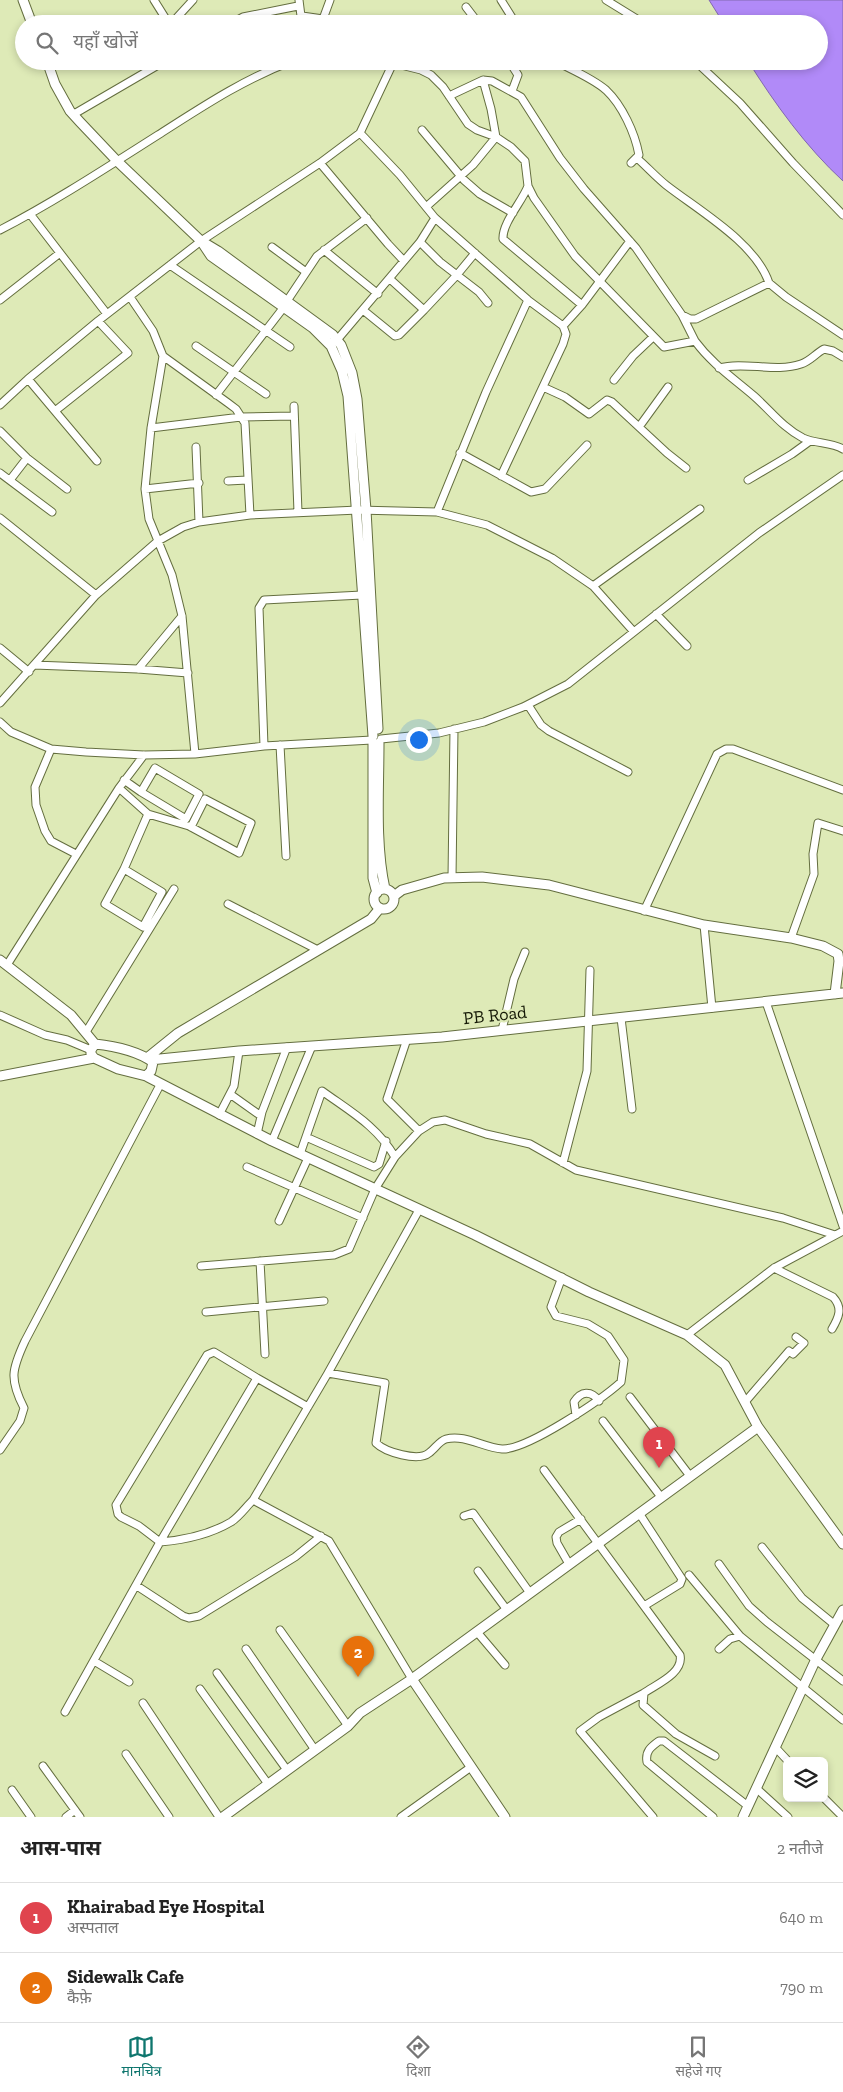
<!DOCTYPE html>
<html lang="hi">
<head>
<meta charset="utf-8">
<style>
	:root { --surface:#fff; --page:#f6f6f6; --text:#222; --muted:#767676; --line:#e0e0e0; --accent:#0f766e }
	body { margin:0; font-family:"Zilla Slab","Noto Sans Devanagari",serif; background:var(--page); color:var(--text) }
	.controls { position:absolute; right:15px; bottom:15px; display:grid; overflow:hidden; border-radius:8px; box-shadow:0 2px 8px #0003 }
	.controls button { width:45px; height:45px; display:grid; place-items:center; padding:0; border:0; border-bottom:1px solid var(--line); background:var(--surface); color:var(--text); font:25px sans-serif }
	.you { position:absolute; left:418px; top:739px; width:18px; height:18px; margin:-12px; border:4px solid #fff; border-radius:50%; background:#1a73e8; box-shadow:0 0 0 8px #1a73e833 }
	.badge { display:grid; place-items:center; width:32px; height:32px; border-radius:50%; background:var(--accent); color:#fff; font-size:16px; font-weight:700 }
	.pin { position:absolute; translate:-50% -41px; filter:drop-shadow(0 1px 2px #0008) }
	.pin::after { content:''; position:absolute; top:26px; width:18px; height:15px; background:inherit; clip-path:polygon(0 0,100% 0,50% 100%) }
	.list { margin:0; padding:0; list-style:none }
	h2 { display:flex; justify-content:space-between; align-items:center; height:65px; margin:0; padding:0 20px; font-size:21px }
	h2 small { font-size:16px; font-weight:400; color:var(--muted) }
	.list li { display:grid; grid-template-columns:32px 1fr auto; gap:15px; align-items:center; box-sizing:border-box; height:70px; padding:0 20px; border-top:1px solid var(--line) }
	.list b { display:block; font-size:19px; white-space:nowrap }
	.list p { margin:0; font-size:16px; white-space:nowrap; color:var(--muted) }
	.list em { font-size:16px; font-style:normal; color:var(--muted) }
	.icon { flex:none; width:28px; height:28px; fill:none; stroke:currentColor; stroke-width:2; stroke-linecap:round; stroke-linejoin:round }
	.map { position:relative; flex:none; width:843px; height:1817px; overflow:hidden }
	.search { position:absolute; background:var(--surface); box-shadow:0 2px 8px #0003; left:15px; right:15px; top:15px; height:55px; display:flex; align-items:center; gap:12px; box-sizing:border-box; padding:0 18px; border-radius:28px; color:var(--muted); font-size:19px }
	.sheet { height:205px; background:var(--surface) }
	nav { display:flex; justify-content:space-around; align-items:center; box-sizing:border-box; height:70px; border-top:1px solid var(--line); background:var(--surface); font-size:14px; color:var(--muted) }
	nav a { display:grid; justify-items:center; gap:2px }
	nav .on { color:var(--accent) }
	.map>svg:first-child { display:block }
	.water { fill:#b18af8; stroke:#8268af }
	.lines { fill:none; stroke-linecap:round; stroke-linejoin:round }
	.minor-casing { stroke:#646e3f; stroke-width:9 }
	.tertiary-casing { stroke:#646e3f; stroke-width:11 }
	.minor { stroke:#fff; stroke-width:7 }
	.tertiary { stroke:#fff; stroke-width:9 }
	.labels { text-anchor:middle; stroke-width:4.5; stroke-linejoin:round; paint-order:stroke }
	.street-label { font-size:18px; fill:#141805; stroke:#deeab7 }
</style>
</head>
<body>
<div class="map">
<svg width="843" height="1817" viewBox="0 0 843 1817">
	<rect width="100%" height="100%" fill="#deeab7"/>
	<path class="water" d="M709 0H843V181C806 147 775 104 748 61H819V24H724Z"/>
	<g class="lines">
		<defs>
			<path id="minor" d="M154 0 169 24
				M299 0 302 24
				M501 0 516 24
				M606 0 645 24
				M466 7 479 24
				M302 16 323 19 330 0
				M323 19 331 24
				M171 24 193 0
				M230 24 243 17 298 6
				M359 61 393 63 421 70 431 75 443 87 468 124 477 130 496 137 511 147 525 161 528 186 534 198 575 256 664 347 695 341C712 364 733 378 754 396 770 410 783 428 803 438 816 444 831 442 843 449
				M509 61 518 75 512 91
				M555 61C572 70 592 78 606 90 622 105 635 133 639 155L631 163
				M695 61 740 103 793 163 843 215
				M449 96 483 80 492 81 521 97 560 158 584 189 636 248 682 315 690 319H696L769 283 786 297 843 335
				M74 114 165 61
				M422 130 464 180 480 194 513 213
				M360 133 400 175 435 218 528 300 563 326 566 334 563 344 501 476
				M638 159C647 167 656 177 666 185 698 210 756 243 769 283
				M320 163 388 244 404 261
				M528 186C522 202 502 223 503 239L582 305
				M426 207 473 165 496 137 491 109 483 80
				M30 214 107 314
				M0 230C54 202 106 168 158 135 202 107 242 80 292 61
				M420 242 440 262 479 292 488 303
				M272 247 306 272
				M324 250 378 294
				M170 265 290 347
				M390 279 424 310 456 276 475 253
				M130 297 153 331 163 356 151 428 145 489 149 519 172 575 182 616 195 754
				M0 300 60 253
				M287 301 317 256 367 218
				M363 310 395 336 399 335 424 310
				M682 315 695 341
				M563 326 582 305 630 241
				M337 340 420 242 435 218
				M196 346 266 394
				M163 356 228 403 236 409 245 423 250 515
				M719 368C745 361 775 373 801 364 810 361 815 354 824 349L833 351 843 357
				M28 379 97 461
				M614 380 633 356 653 337
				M543 387 565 397 589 414 607 400 612 402 667 453 686 468
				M216 395 284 307
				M0 405 28 379 98 321 201 241 320 163 360 133 393 63
				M294 406 298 512
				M55 411 128 353 98 321
				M639 427 668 387
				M151 428 241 417 294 416
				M0 431 27 458 67 489
				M196 447 199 522
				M460 453 531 492 545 489 587 445
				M0 473 52 512
				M10 480 27 458
				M748 480 792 454 810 441
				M228 481 247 480
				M145 489 199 483
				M437 512 486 392 528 300
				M0 518 96 595
				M593 586 700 509
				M656 614 687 646
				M0 648 29 672
				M34 665 138 669 188 673
				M138 669 182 616
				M0 703 96 595 158 541 183 527 199 522 250 515 358 510 437 512 487 525 552 558 593 586 634 632
				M528 705 541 725 549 731 628 772
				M0 722 11 732 51 749 86 752 144 755 195 754 264 746 372 740
				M381 739 439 733 484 722 523 707 568 684 759 533 843 475
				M280 745 286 856
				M264 746 259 608 264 600 362 595
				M51 749 35 787 36 805 45 831 51 841 76 854
				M155 768 199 794 186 819 141 792Z
				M124 780 141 792
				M119 788 148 814 124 869 162 892 143 927 105 904 124 869
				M148 814 189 826 239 853 251 823 205 799 191 827
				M452 878 454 729
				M228 904 318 950
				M644 911 717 754 726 749H733L843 790
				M704 925 712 1008
				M791 938 814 874 813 854 818 823 843 831
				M7 965 119 788 144 755
				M766 1002 843 1226
				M0 1015 45 1035 67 1040 91 1050
				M621 1018 632 1109
				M502 1030 514 979 525 952
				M86 1032 174 889
				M407 1039 387 1099 419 1131
				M230 1094 261 1116
				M219 1115 234 1086 239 1051
				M257 1134 262 1112 287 1047
				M306 1137 374 1167 379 1164 386 1141
				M272 1141 312 1046
				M300 1154 322 1091C351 1112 377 1126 395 1157
				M563 1163 587 1071 590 970
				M247 1167 363 1218
				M419 1210 328 1373 385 1383 376 1443C385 1452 418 1462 429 1453 435 1449 439 1441 446 1439 465 1434 484 1448 502 1449 527 1450 601 1400 621 1382L624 1360 608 1336 588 1324 556 1316 551 1307 562 1277
				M279 1221 308 1158
				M260 1261 265 1354
				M201 1266 334 1255 349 1249 375 1189 395 1157 419 1131 433 1122 445 1120 486 1134 530 1144 576 1170 783 1218 835 1235
				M774 1268 833 1297C843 1308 839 1317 832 1329
				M206 1312 324 1301
				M687 1335 774 1268 843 1231
				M214 1352 257 1378 160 1542 139 1526 121 1517 118 1514 116 1505 207 1355Z
				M328 1373 253 1500 329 1541 412 1679
				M257 1378 308 1407
				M630 1397 690 1476
				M745 1402 789 1351 793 1354 804 1343 796 1337
				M576 1415 574 1402C581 1391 591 1390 599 1401
				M603 1421 661 1497
				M0 1450 20 1421 24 1408C9 1379 12 1369 25 1341L160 1085
				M544 1470 680 1655C684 1673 657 1684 644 1693L643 1705 676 1734 715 1756
				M639 1513 682 1579 680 1584 644 1606
				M464 1516 473 1513 530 1593
				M762 1547 802 1598 835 1625
				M569 1564 557 1543 556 1537 559 1532 581 1519
				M719 1564 749 1606 767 1622 843 1681
				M478 1571 507 1610
				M689 1575 740 1636
				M137 1586 183 1616 189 1618 199 1616 295 1557 321 1536
				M280 1630 348 1726
				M477 1632 505 1665
				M246 1649 315 1750
				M719 1649 730 1639 740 1636 843 1720
				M94 1661 129 1682
				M217 1673 287 1770
				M200 1689 268 1784
				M644 1693 599 1717 580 1731 653 1817
				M143 1703 219 1817
				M65 1712 160 1542C185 1540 209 1535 231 1522 239 1517 246 1507 253 1500
				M775 1747 788 1761
				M126 1754 169 1817
				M43 1766 80 1817
				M756 1788 788 1817
				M12 1790 31 1817
				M824 1798 843 1817
				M66 1817 75 1810
				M401 1817 471 1767
				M713 1817 647 1762C645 1751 651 1747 659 1741H664L748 1806"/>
			<path id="tertiary" d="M23 0 32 24
				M47 61 55 84 70 111 80 122 117 161 201 241 211 256 313 328 331 346 342 371 348 396 373 736
				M203 242 218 251 333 335 341 345 352 373 357 399 366 510 378 729
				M373 743V878L377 893
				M379 743C379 790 375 844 385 889
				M374 899a10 10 0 1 1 20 0a10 10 0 1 1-20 0Z
				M394 896 402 890 444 878 482 877 549 885 704 925 791 938 823 946 838 954 839 961 835 994
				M0 960 71 1015 95 1044
				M147 1058 178 1033 371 919 380 908
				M150 1060 239 1051 442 1037 843 993
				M0 1076 94 1058
				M146 1076 151 1071 153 1062C137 1051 114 1046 95 1044L91 1050V1054L94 1058 118 1069 146 1076 272 1141 475 1235 589 1292 687 1335 725 1365 758 1427 843 1544
				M412 1679 505 1817
				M223 1817 348 1726 360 1713 412 1679 758 1427
				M743 1817 816 1659 843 1610"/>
		</defs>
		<use href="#minor" class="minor-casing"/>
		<use href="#tertiary" class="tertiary-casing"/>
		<use href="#minor" class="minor"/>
		<use href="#tertiary" class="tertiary"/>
	</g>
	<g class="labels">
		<g class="street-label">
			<text transform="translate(495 1015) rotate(-6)" y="6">PB Road</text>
		</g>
	</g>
</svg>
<div class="controls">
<button><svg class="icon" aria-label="layers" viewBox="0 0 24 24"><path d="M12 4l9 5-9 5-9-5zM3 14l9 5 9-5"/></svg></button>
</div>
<div class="you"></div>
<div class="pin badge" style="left:659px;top:1468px;background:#e0444e">1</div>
<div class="pin badge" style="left:358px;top:1677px;background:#e8710a">2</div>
<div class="search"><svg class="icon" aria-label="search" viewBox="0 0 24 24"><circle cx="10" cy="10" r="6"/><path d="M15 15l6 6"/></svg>यहाँ खोजें</div>
</div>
<section class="sheet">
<h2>आस-पास<small>2 नतीजे</small></h2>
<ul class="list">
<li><span class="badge" style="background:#e0444e">1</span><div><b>Khairabad Eye Hospital</b><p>अस्पताल</p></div><em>640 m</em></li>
<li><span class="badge" style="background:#e8710a">2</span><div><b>Sidewalk Cafe</b><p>कैफ़े</p></div><em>790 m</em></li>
</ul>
</section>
<nav>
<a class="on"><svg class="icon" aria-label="map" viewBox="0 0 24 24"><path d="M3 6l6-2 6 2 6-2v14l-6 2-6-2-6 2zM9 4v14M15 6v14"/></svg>मानचित्र</a>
<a><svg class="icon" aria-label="directions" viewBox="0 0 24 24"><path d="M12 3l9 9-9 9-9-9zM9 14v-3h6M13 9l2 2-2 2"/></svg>दिशा</a>
<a><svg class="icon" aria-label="saved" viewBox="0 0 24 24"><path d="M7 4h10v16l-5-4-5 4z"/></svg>सहेजे गए</a>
</nav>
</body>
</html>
